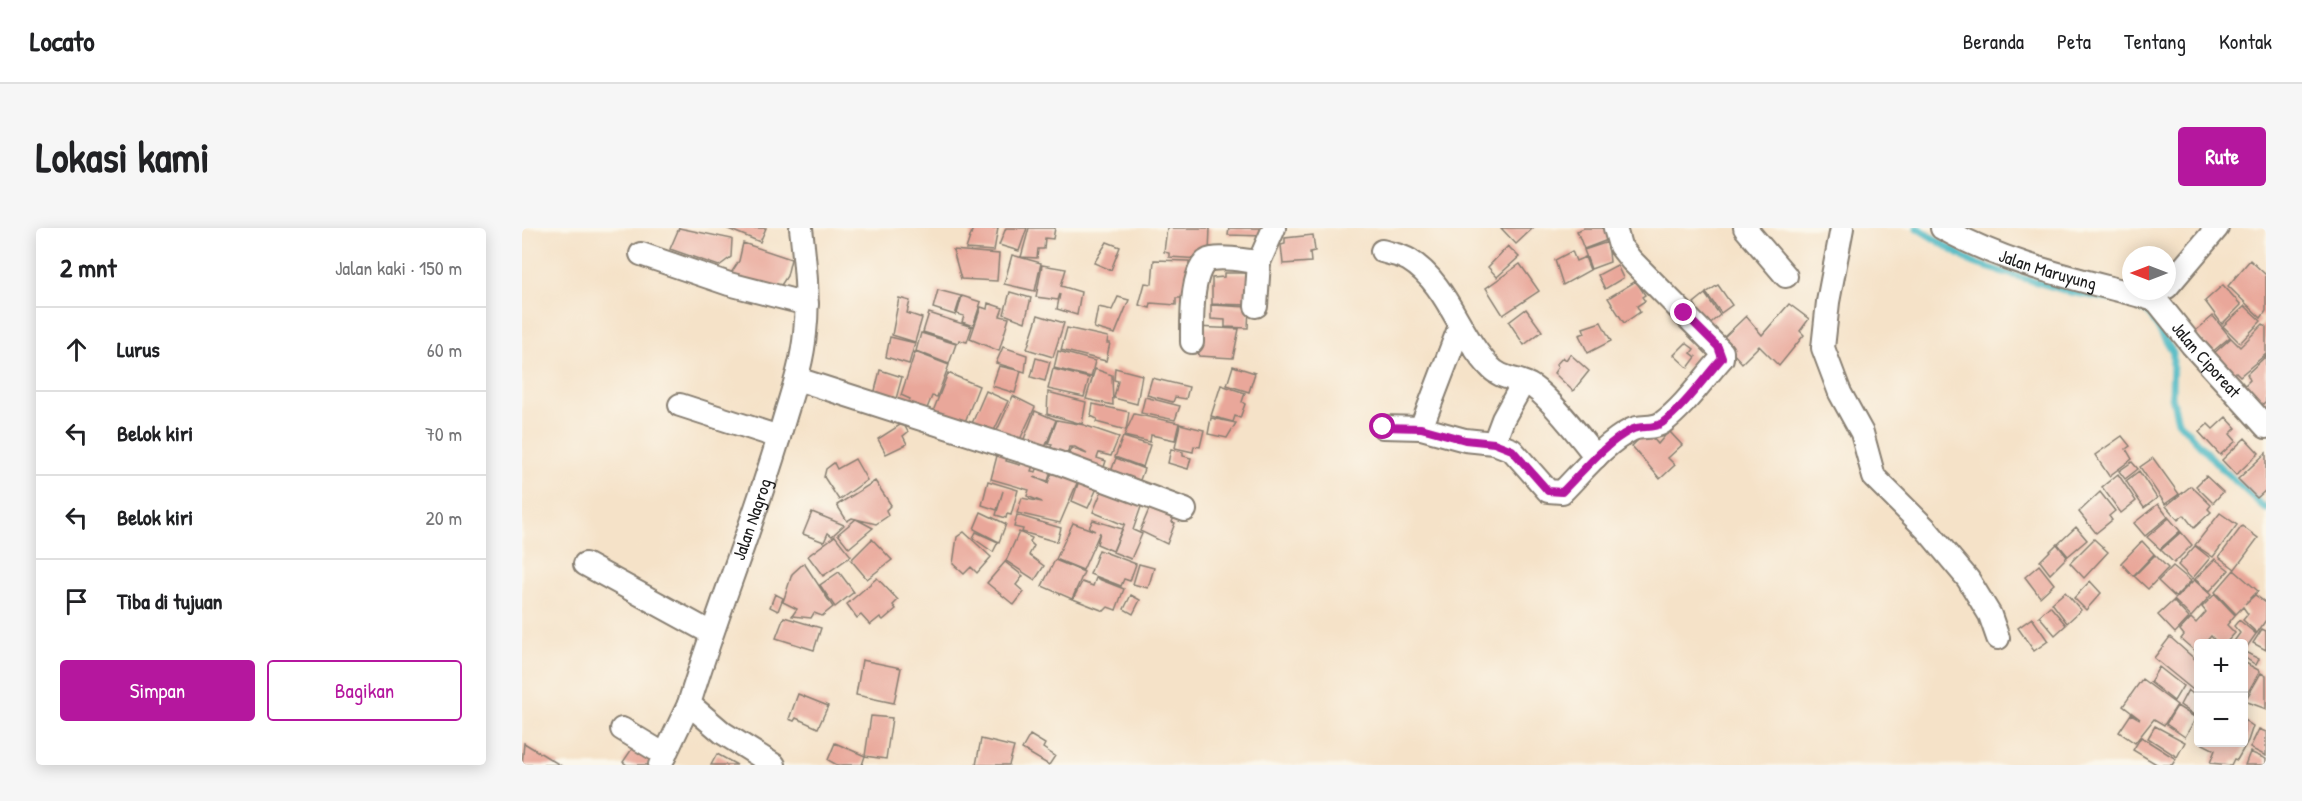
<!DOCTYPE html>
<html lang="id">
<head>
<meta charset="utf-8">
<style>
	:root { --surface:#fff; --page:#f6f6f6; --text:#202124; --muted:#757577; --line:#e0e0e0; --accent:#b5179e }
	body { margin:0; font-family:"Patrick Hand",sans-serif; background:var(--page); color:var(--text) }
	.controls { position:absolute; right:18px; bottom:18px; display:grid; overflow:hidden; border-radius:6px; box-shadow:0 3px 15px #0003 }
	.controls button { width:54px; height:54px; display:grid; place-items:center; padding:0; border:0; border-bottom:2px solid var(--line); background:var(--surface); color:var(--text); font:30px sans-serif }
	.compass { position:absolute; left:1600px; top:18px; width:54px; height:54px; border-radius:50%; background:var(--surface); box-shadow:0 3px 15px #0003; rotate:270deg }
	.stop { position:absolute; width:18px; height:18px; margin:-14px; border:4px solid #b5179e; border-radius:50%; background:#fff }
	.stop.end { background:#b5179e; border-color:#fff; box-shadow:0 2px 6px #0008 }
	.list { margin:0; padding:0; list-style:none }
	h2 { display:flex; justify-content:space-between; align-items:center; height:78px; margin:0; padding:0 24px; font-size:26px }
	h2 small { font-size:20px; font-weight:400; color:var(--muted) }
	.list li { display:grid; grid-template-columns:39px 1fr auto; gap:18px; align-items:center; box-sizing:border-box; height:84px; padding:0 24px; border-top:2px solid var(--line) }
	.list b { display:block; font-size:22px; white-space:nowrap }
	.list em { font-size:20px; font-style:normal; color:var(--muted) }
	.actions { display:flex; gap:12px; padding:18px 24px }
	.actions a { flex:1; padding:14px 0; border:2px solid var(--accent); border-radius:6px; text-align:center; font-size:21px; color:var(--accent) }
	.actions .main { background:var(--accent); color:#fff }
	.icon { flex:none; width:33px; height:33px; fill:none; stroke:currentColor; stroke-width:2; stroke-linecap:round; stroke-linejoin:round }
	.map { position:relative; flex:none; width:1744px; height:537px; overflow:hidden; border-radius:6px }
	header { display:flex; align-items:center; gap:36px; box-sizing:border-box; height:84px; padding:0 30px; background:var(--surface); border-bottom:2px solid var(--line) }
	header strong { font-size:28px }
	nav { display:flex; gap:33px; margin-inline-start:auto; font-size:21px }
	.intro { display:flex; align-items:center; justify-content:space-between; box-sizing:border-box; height:144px; padding:0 36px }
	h1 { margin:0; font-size:42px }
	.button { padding:15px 27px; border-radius:6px; background:var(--accent); color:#fff; font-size:21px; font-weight:700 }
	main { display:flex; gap:36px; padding:0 36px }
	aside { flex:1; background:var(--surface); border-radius:6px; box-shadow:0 3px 15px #0003 }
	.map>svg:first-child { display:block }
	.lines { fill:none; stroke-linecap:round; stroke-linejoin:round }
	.stream { stroke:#49b7c2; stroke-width:7 }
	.building { fill:#e9a79a }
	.minor-casing { stroke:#887f72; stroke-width:26 }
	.minor { stroke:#fff; stroke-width:22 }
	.route { stroke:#b5179e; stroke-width:8 }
	.labels { text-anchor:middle; stroke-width:6; stroke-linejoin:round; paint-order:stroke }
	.street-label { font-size:18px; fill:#1c1c1c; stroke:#fbf7ec }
</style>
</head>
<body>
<header>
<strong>Locato</strong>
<nav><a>Beranda</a><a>Peta</a><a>Tentang</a><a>Kontak</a></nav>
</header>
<div class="intro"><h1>Lokasi kami</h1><a class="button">Rute</a></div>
<main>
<aside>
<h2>2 mnt<small>Jalan kaki · 150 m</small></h2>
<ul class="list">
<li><svg class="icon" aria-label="ahead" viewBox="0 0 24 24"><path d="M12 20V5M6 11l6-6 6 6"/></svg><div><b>Lurus</b></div><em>60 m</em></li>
<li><svg class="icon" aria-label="left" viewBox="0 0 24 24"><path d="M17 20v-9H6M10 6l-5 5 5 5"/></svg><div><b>Belok kiri</b></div><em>70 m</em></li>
<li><svg class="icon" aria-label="left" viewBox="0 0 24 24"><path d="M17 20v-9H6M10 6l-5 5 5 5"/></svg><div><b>Belok kiri</b></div><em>20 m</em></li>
<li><svg class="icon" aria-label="arrive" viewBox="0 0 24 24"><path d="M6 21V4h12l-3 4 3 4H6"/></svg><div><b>Tiba di tujuan</b></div></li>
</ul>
<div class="actions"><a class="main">Simpan</a><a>Bagikan</a></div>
</aside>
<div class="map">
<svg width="1744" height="537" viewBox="0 0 1744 537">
	<rect width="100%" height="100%" fill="#fbf7ec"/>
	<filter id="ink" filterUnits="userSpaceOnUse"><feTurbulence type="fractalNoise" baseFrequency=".0167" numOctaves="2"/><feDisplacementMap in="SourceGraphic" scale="12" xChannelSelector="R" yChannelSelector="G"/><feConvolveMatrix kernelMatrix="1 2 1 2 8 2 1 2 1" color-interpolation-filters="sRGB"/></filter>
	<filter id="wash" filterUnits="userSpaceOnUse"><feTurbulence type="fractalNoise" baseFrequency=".008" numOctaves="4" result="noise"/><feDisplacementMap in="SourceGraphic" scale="24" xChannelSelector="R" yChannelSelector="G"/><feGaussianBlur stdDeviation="1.35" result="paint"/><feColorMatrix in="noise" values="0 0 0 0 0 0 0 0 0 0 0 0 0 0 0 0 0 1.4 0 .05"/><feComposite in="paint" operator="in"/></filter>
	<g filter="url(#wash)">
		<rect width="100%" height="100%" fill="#f5e2c8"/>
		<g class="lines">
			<path class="stream" d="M1395 0 1451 35 1548 64 1587 71
				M1610 75 1627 85 1651 125 1650 169 1656 193 1699 240 1744 281"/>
		</g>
		<g id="blocks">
			<path class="building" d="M157 0 210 11 209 29 197 38 148 21Z
				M204 0H244L238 14Z
				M451 0H476L472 23 444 21Z
				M484 0H505L497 23 477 17Z
				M507 0H533L531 11 523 10 522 21H516L515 30 499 29Z
				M645 0H688L687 25 678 31 647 29V25L642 24Z
				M707 0H744V8L706 7Z
				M979 0H1011L994 16Z
				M1062 0H1085L1088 11 1062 21 1055 3Z
				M791 7 793 23 788 24 789 34 761 36 759 17 763 16V10Z
				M585 14 598 19 589 42 572 35Z
				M1086 14 1088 34 1069 41 1062 22Z
				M221 15 269 31 265 48 254 65 207 48 217 33Z
				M986 18 997 29 975 49 966 39Z
				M431 22 477 26 475 53 439 51Z
				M1050 23 1054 33 1063 29 1068 42 1041 57 1033 32Z
				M490 27 519 35 513 63 482 56Z
				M632 32 667 33V53L663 70H654V77L629 75 628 80 617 77 623 55 630 56Z
				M1728 32 1744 47V83L1739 90 1706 58Z
				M998 36 1017 63 981 87 964 60Z
				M520 37 544 41 539 58 559 64 555 87 535 81 538 66 536 72 514 69Z
				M1095 37 1101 50 1083 61 1076 47Z
				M702 45H728V77L690 76V50L702 49Z
				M1114 53 1123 67 1120 69 1123 73 1115 78 1118 84 1102 95 1086 70Z
				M1196 57 1210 77 1199 85 1184 65Z
				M1701 57 1719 77 1700 96 1683 73Z
				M416 62 439 68 433 87 411 80Z
				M488 64 509 70 503 94 482 86Z
				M1183 66 1198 87 1184 99 1172 82 1175 80 1172 75Z
				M440 68 459 74 451 98 440 94 442 88 435 86Z
				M596 69 607 72 593 106 572 100 576 79 590 82Z
				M377 70 388 73 385 85 400 90 393 114 370 107Z
				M466 75 481 80 478 88 487 90 477 123 448 111 459 79 465 81Z
				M1267 76 1287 91 1278 103 1282 107 1257 138 1237 118 1220 135 1199 112 1224 88 1240 107Z
				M689 77 727 79 726 100 703 99V92L689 91Z
				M1723 78 1739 93 1718 115 1701 98Z
				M1004 81 1020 103 1002 117 987 94Z
				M407 85 450 99 445 114 437 112 436 115 401 104Z
				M516 87 542 95 531 129 505 121Z
				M1691 88 1708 109 1689 125 1677 107 1674 109 1671 105Z
				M1079 94 1089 113 1066 125 1057 107 1063 105 1061 100Z
				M1741 96 1744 99V126L1718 148 1714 144 1704 152 1691 126 1709 110 1718 119Z
				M673 99 717 101 711 130 677 128Z
				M545 100 586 109 585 115H588L584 133 539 122Z
				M399 105 434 116 427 136 394 123Z
				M368 109 393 115 387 136 364 129Z
				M1164 115 1172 121 1169 125 1174 129 1166 140 1152 127Z
				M481 119 505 127 503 144 474 135Z
				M536 123 573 133 569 149 532 140Z
				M393 124 427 137 415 169 410 168 404 183 386 176 388 171 379 167Z
				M1048 126 1067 143 1051 163 1032 145 1036 139 1034 137 1041 129 1044 132Z
				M1744 128V173L1736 181 1720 160 1728 152 1725 146Z
				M514 130 528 134 523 153 509 149Z
				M477 138 499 143 493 165 470 158Z
				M711 138 733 145 727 164 705 157Z
				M593 140 620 147 615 176 592 170 596 153 592 152Z
				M531 141 567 150 562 169 526 161Z
				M573 141 590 147 591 177 564 171Z
				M358 142 380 149 372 178 351 171Z
				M426 145 457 158 441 199 410 186Z
				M630 150 667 159 664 171 653 169 651 174 625 167Z
				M699 157 723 165 720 174 723 176 718 190 713 188 711 194 689 188Z
				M464 163 486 173 469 209 448 200Z
				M526 164 564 174 560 196 525 186Z
				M491 168 513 179 495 218 473 207Z
				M623 169 658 178 653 192 619 185Z
				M571 176 607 184 604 202 574 194 575 191 569 188Z
				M513 183 534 192 522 222 500 216Z
				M612 186 657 195 653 212 629 207 628 214 602 208Z
				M1704 189 1714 200 1708 206 1714 213 1698 227 1677 204 1686 196 1691 201Z
				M689 190 714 195 705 210 686 206Z
				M535 192 562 197 597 209 589 228 577 225 575 230 584 233 579 248 543 235 549 220 565 226 553 219H547L544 232 525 226 530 217 526 216Z
				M381 195 386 204 381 208 385 216 364 226 356 211Z
				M658 196 682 202 678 219 672 218 671 224 653 220Z
				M1125 203 1136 216 1147 203 1160 217 1146 230 1153 237 1138 251 1110 218Z
				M1600 208 1608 218 1604 221 1610 231 1587 248 1573 227Z
				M601 209 628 217 621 239 593 229Z
				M1723 210 1737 225 1714 247 1700 232Z
				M477 220 486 224 484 233 498 237 499 233 511 237 509 243 514 244 518 233 531 237 526 253 512 249 526 255 533 237 558 248 538 295 495 285 500 270 520 274 505 268 507 262 469 251Z
				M649 221 661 224V228L669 230 666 241 646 235Z
				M1744 225V262L1735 270 1716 251Z
				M594 230 622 241 614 263 586 252Z
				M1631 230 1657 266 1643 276 1618 239Z
				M333 231 345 252 317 272 302 249 304 241 312 235 315 241Z
				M1610 234 1616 241 1603 251 1597 243Z
				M1617 243 1635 270 1622 280 1604 253Z
				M1596 246 1614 273 1599 285 1580 259Z
				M1684 248 1701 264 1691 275 1674 258Z
				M558 250 576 258 566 280 550 273Z
				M353 253 369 277 364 282 366 288 354 296 330 290 325 293 315 277Z
				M466 253 496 262 489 287 485 286 484 290 474 287 481 263 475 282 460 277Z
				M1669 258 1689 277 1686 281 1689 284 1672 300 1662 287 1656 292 1644 278Z
				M581 260 620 276 611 302 620 306 609 331 591 324 603 295 602 297 571 284Z
				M1578 264 1593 283 1587 288 1590 292 1574 305 1557 284Z
				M1636 276 1646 289 1623 308 1612 295Z
				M628 279 652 289 650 294 653 295 645 316 618 303Z
				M290 284 322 297 310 308 306 305 302 314 281 306Z
				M459 284 484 296 477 314 452 301Z
				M1698 285 1715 297 1691 329 1673 317Z
				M495 287 539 300 535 314 500 304 501 301 492 299Z
				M1647 290 1658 303 1638 321 1625 309Z
				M334 291 351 300 327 320 316 306Z
				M571 292 600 301 591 323 575 316 578 304 561 342 534 331 551 295 573 303 567 300Z
				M1720 298 1736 310 1713 341 1697 329Z
				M1554 299 1565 312 1546 328 1536 316Z
				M442 304 469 329 455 345 449 339 442 346 431 336 435 309Z
				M454 304 476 314 471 324 451 310Z
				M497 304 510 310 508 314 512 318 507 327 522 338 513 352 484 333Z
				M1659 304 1670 317 1652 335 1639 322Z
				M313 308 329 328 301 348 286 328Z
				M350 311 370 332 345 351 329 332Z
				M1572 311 1586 324 1562 350 1548 335Z
				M1620 313 1632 326 1611 348 1599 335Z
				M1535 316 1545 329 1528 346 1518 333Z
				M1673 318 1688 330 1670 351 1656 337Z
				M577 322 614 336 608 353 602 351 599 358 568 346Z
				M1633 327 1646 340 1626 361 1612 348Z
				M1693 331 1707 342 1687 364 1673 351Z
				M533 332 562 344 550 371 520 358Z
				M483 334 501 348 494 357 502 364 492 377 465 355Z
				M282 335 311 379 300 388 292 385 289 390 270 388 275 381 261 374 270 346Z
				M617 336 632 340 626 360 611 356Z
				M1517 337 1532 356 1518 369 1503 349Z
				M1651 338 1669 353 1653 369 1636 353Z
				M1712 342 1736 363 1723 376 1733 367 1744 375V392L1735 405 1721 392 1726 386 1721 379 1714 386 1693 364Z
				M317 344 332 364 313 379 298 357Z
				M355 350 376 372 371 377 374 381 361 392 358 389 348 397 339 387 335 390 325 376Z
				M574 350 602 361 594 382 586 379 582 383 551 371 560 354 571 358Z
				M1672 352 1689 367 1669 389 1652 372Z
				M1568 353 1579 365 1564 382 1552 370Z
				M1543 364 1559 382 1545 395 1530 375Z
				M253 366 261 370 256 383 248 379Z
				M1693 366 1713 387 1705 397 1713 405 1703 416H1696L1689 408 1682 416H1676L1674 424 1659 411 1662 407 1658 402 1669 390 1674 395 1684 384 1680 379Z
				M609 367 618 372 611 386 602 381Z
				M1651 373 1667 390 1653 405 1636 387Z
				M1528 378 1544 397 1533 407 1517 388Z
				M262 389 299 400 292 422 254 410Z
				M1510 390 1526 413 1512 423 1496 400Z
				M1717 392 1734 406 1722 423V416H1710L1718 405 1712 398Z
				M1740 401 1744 403V422L1731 415Z
				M1648 409 1676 434V466L1632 430Z
				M1723 424 1737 431 1734 437 1722 429Z
				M340 432 379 440 372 475 334 467Z
				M1722 434 1738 443 1722 471Z
				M1637 439 1661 458 1652 473 1628 454Z
				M1739 445 1744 448V481L1723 473Z
				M1620 451 1655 477 1642 497 1632 491 1613 515 1597 504 1609 486 1618 491 1601 478Z
				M1666 462 1676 470 1675 489 1658 477Z
				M276 466 306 478 296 500 274 490 272 493 267 491Z
				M1655 478 1674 490 1663 509 1644 496Z
				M349 488 370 490 364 531 343 528Z
				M1722 492 1731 498 1726 513 1715 532 1712 531 1709 537 1688 535 1693 522 1677 514H1722Z
				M1633 498 1663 514 1655 529 1626 510Z
				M1737 501 1744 504V528L1728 520Z
				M508 507 523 516 521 520 533 528 527 537 500 521Z
				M1619 509 1654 531 1650 537H1636L1611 522Z
				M459 511 492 519 487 537H454Z
				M2 515 38 537H0Z
				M114 515 133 527 126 537H105L101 534Z
				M313 515 343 528 340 537H315L306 532Z
				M1728 524 1744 531V537H1723Z
				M195 526 215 537H189Z"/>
		</g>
	</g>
	<g filter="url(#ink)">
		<use href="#blocks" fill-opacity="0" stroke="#887f72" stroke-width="1.5"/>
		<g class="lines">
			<defs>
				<g id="minor">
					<path d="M1223 0 1264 48"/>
					<path d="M1320 0 1306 74 1301 120 1318 165 1340 205 1352 249 1404 301 1446 351 1468 387 1476 410"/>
					<path id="s1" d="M1420 0C1487 38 1561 52 1634 72"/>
					<path d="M860 23C869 26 879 27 887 32 925 55 937 107 967 138 978 151 994 150 1008 157 1026 167 1060 211 1074 229"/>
					<path d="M119 26 207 56 285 76"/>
					<path d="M1645 59 1695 0"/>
					<path id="s2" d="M1634 72 1670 117 1744 199"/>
					<path d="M734 78 737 34 752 0"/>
					<path d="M670 114C670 96 668 34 690 31 705 28 723 33 737 34"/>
					<path d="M275 151 537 235 663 282"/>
					<path d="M158 177 257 209"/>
					<path d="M861 199 899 200 943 212 972 215 990 222 1026 263 1040 264C1061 243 1082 216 1109 202 1119 196 1130 202 1140 195 1163 178 1181 151 1200 130V124L1109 32 1098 18 1093 0"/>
					<path d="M899 200 938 98"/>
					<path d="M972 215 981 191 1001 155"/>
					<path d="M63 336 189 405"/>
					<path d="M100 501 143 527"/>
					<path d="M138 537 167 476"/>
					<path id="s3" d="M252 537 201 505 167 476C195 384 232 295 259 202 268 170 280 139 283 105 287 70 283 35 279 0"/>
				</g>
			</defs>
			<use href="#minor" class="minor-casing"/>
			<use href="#minor" class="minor"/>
		</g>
	</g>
	<g class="lines" filter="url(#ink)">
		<path class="route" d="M861 199 899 200 943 212 972 215 990 222 1026 263 1040 264C1061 243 1082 216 1109 202 1119 196 1130 202 1140 195 1163 178 1181 151 1200 130L1196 119 1162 85"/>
	</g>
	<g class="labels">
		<g class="street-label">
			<text dy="6" stroke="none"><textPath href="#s1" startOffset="114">Jalan Maruyung</textPath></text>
			<text dy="6" stroke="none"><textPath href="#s2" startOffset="78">Jalan Ciporeat</textPath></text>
			<text dy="6" stroke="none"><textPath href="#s3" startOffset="300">Jalan Nagrog</textPath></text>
		</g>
	</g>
</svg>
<div class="controls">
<button>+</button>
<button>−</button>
</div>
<svg class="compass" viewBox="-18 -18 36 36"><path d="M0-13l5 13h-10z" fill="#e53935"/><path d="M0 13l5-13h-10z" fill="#757577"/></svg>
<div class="stop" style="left:861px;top:199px"></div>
<div class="stop end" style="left:1162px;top:85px"></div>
</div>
</main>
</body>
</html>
